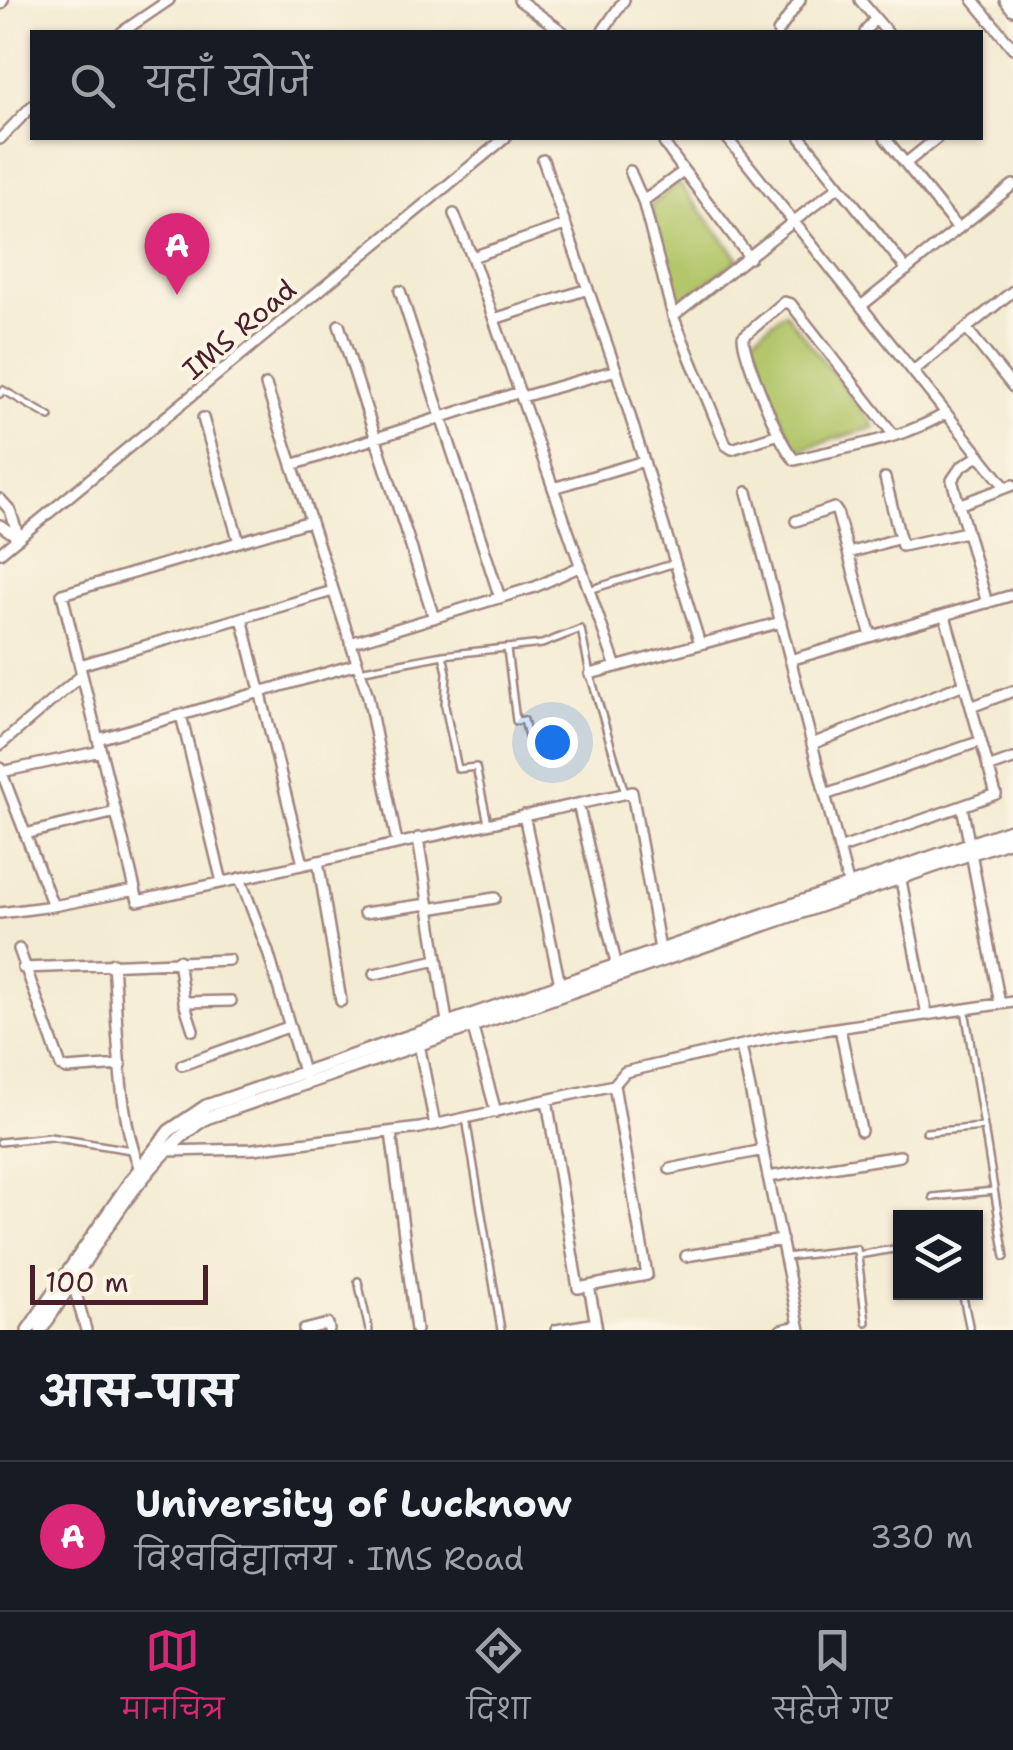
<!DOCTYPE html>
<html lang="hi">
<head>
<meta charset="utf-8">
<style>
	:root { --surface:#171b24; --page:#242831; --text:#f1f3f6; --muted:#9ea1a6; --line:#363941; --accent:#db2777 }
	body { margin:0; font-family:"Shantell Sans","Playpen Sans Deva",sans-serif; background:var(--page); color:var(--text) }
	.controls { position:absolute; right:30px; bottom:30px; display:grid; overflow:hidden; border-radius:0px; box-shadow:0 2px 8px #0004 }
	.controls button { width:90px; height:90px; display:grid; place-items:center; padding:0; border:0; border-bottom:2px solid var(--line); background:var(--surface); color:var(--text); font:50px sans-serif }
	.scale { position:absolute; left:30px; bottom:25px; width:178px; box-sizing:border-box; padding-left:10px; border:5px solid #4a1f2b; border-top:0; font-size:28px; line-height:35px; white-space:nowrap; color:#4a1f2b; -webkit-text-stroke:8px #fcf5e5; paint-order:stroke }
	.you { position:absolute; left:552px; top:742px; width:35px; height:35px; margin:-25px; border:8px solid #fff; border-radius:50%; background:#1a73e8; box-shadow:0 0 0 15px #1a73e833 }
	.badge { display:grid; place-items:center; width:65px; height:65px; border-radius:50%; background:var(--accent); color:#fff; font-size:32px; font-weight:700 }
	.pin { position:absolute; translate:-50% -82px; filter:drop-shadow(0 2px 5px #0008) }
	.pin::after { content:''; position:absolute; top:52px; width:35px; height:30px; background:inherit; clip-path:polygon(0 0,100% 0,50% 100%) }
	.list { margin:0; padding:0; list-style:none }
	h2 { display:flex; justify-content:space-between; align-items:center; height:130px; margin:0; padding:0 40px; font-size:42px }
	h2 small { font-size:32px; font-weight:400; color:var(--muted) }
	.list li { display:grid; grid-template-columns:65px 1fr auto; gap:30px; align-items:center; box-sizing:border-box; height:150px; padding:0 40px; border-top:2px solid var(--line) }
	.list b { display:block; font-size:38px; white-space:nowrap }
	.list p { margin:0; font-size:32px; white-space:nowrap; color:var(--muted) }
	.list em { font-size:32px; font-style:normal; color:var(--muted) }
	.icon { flex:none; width:55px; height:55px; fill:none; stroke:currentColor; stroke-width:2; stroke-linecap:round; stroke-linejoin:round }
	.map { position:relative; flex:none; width:1013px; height:1330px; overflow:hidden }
	.search { position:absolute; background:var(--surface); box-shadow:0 2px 8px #0004; left:30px; right:30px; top:30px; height:110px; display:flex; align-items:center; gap:25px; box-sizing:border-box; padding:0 35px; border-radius:0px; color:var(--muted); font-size:38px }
	.sheet { height:280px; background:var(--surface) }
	nav { display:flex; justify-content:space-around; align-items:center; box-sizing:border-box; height:140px; border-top:2px solid var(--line); background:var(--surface); font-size:28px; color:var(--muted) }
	nav a { display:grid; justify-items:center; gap:5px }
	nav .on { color:var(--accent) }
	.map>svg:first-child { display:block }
	.green { fill:#b3c66a; stroke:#7e724a; stroke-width:2.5 }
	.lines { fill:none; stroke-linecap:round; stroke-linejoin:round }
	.service-casing { stroke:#9f857f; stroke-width:10 }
	.minor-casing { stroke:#9f857f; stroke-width:14 }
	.tertiary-casing { stroke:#9f857f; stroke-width:16 }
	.service { stroke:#fff; stroke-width:5 }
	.minor { stroke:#fff; stroke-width:9 }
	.tertiary { stroke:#fff; stroke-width:11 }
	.labels { text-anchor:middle; stroke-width:8; stroke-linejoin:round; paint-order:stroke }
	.street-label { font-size:28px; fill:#4a1f2b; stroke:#fcf5e5 }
</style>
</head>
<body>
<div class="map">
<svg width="1013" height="1330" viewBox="0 0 1013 1330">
	<rect width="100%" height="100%" fill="#fcf5e5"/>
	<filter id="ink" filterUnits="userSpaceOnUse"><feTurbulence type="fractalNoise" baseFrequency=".01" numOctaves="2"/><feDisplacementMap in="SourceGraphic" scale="20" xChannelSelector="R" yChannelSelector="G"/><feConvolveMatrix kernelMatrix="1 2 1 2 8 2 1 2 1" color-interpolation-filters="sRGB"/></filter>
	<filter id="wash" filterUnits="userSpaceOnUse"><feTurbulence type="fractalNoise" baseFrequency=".0048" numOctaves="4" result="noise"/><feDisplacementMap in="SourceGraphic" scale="40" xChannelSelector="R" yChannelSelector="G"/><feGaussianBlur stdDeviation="2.25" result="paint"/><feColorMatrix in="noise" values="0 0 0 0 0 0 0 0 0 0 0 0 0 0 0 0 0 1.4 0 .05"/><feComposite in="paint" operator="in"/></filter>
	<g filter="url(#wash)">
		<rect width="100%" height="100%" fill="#f4ebd3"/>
		<path class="green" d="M679 183 739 259 677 307 651 205Z
			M785 312 875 427 795 451 749 341Z"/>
	</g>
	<g filter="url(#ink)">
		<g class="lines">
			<defs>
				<path id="service" d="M0 394 3 390 50 417
					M589 590 675 563
					M507 649 516 721 524 720 533 757
					M443 655 447 672 445 706 458 769 476 767 488 823
					M359 671 443 655 542 644 581 629 590 674 625 793
					M965 1009 1005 1257
					M466 1118 501 1330
					M926 1132 984 1127
					M0 1142 50 1137 131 1150
					M933 1197 994 1191
					M858 1255 900 1248
					M785 1257 857 1249 866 1322
					M358 1281 369 1330
					M962 1292 970 1330"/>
				<path id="minor" d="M519 0 563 32
					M860 0 887 32
					M973 0 1013 48
					M122 32 169 0
					M602 32 624 0
					M778 32 800 0
					M865 32 875 18
					M727 138 1005 487
					M801 138 907 270
					M885 138 958 229
					M0 139 32 106
					M664 143 684 171
					M543 160 616 370 700 644
					M906 163 937 138
					M630 171 643 201 673 316 726 445 732 449 779 434
					M643 201 684 171 750 258
					M454 214 472 257 616 667
					M472 257 565 225
					M400 291 500 598
					M861 306 1013 185
					M673 316 839 186
					M494 319 588 289
					M339 325 434 618
					M966 328 1013 387
					M913 371 1013 291
					M266 385 368 696 397 843
					M522 397 616 370
					M203 418 239 542
					M893 434 791 304 784 302 743 337C744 357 781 448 795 460 844 447 903 440 946 413
					M980 455 961 467 952 480 987 603
					M292 465 520 392
					M885 478 902 546 966 532
					M553 488 644 461
					M747 492 849 887
					M0 499 10 510 19 538
					M958 505 1013 485
					M310 521 62 594 138 901 632 792 661 955
					M796 521 834 508 837 512 871 636
					M0 525 19 538
					M0 553 505 138
					M849 553 900 538
					M242 618 303 864
					M350 643 535 587 581 566
					M790 660 1013 595
					M80 665 333 591
					M590 674 781 622
					M971 707 1013 691
					M181 715 222 882
					M98 739 357 664
					M812 744 964 684
					M0 745 82 675
					M0 768 53 906 135 890
					M988 768 1013 759
					M1 772 101 751
					M825 795 981 741
					M578 804 617 967
					M962 806 1000 1004
					M524 815 561 989
					M25 834 116 812
					M418 838 448 1028
					M839 849 996 794 945 616
					M318 861 341 1001
					M900 875 927 1015
					M240 878 268 952 304 1075
					M429 909 495 898
					M0 913 53 906
					M364 913 428 904
					M19 949 61 1066 67 1069 121 1065
					M178 960 184 1002 193 1030
					M113 963C118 1024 117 1116 141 1171
					M23 968 229 960
					M374 974 437 960
					M184 1002 231 1001
					M472 1025 496 1112
					M840 1028 861 1131
					M419 1044 435 1125
					M741 1046 800 1330
					M182 1065 288 1027
					M547 1100 578 1288 647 1275 614 1085
					M391 1132 416 1330
					M166 1151 253 1149 420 1128 614 1085 625 1072 782 1036 1013 1002
					M670 1169 763 1150
					M768 1177 900 1156
					M686 1256 782 1240
					M73 1283 86 1330
					M589 1286 597 1330
					M304 1330 328 1324 329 1330
					M556 1330 596 1323
					M781 1330 799 1326"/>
				<path id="tertiary" d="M1006 0 1013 9
					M0 3 2 0
					M28 1330 131 1180 169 1131 206 1106 1013 829
					M41 1330C85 1264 139 1161 206 1118L1013 839"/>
			</defs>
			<use href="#service" class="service-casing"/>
			<use href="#minor" class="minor-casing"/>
			<use href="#tertiary" class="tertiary-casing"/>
			<use href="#service" class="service"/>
			<use href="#minor" class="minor"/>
			<use href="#tertiary" class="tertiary"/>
		</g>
	</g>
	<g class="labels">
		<g class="street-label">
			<text transform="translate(239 329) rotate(-40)" y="10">IMS Road</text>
		</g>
	</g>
</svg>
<div class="controls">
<button><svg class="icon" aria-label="layers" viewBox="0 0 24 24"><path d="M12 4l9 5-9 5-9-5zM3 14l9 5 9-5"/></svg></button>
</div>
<div class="scale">100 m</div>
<div class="you"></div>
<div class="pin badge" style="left:177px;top:295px">A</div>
<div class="search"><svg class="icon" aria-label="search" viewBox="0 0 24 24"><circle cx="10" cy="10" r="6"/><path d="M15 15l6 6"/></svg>यहाँ खोजें</div>
</div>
<section class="sheet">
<h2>आस-पास<small></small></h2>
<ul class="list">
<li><span class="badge">A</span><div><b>University of Lucknow</b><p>विश्वविद्यालय · IMS Road</p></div><em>330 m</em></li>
</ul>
</section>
<nav>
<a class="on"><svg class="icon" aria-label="map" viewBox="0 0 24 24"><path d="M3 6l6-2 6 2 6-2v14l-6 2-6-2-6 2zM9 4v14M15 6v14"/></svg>मानचित्र</a>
<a><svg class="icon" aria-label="directions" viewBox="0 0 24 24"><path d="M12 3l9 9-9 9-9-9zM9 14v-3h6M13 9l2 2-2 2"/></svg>दिशा</a>
<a><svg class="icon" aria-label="saved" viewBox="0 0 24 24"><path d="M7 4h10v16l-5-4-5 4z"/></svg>सहेजे गए</a>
</nav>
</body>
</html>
